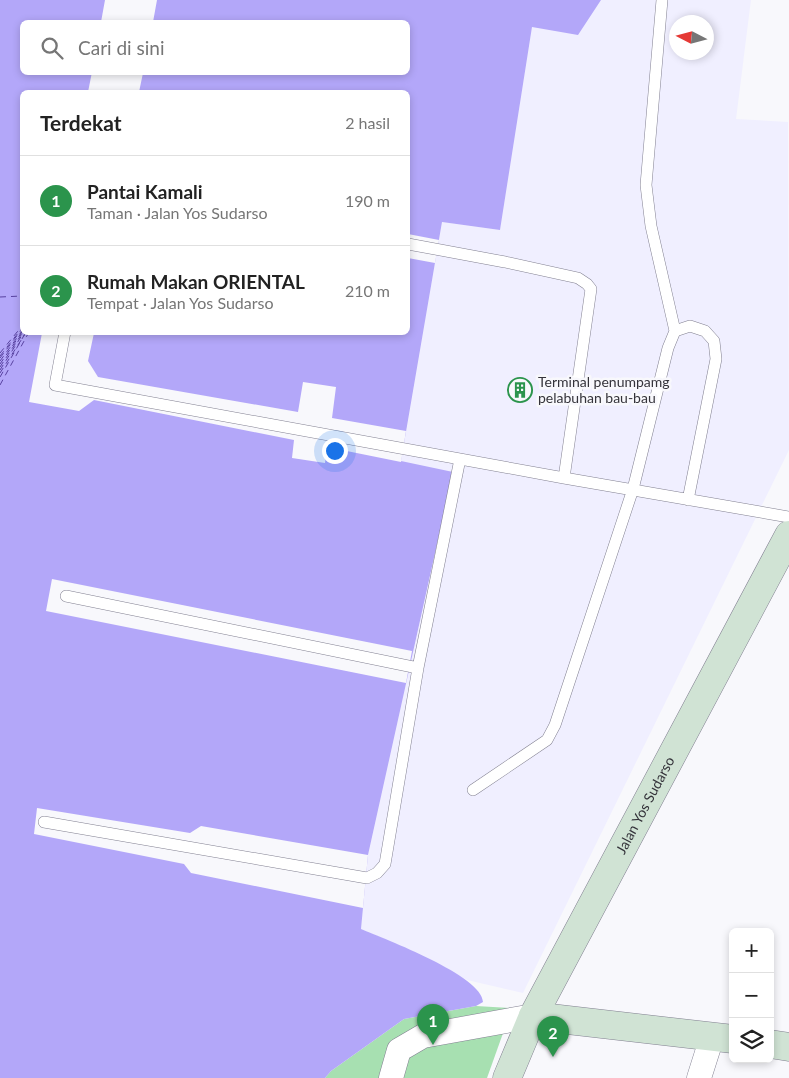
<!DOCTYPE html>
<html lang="id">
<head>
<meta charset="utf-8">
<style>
	:root { --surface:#fff; --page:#f2f2f2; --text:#222; --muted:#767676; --line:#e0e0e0; --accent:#2b944c }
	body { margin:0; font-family:Lato,sans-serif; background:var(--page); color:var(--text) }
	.controls { position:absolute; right:15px; bottom:15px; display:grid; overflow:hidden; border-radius:8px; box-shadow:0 2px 8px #0003 }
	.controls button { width:45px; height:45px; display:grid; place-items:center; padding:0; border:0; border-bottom:1px solid var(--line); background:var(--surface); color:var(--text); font:25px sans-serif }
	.compass { position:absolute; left:669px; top:15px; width:45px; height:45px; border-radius:50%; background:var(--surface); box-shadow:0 2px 8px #0003; rotate:276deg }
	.you { position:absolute; left:334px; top:450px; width:18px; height:18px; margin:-12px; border:4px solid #fff; border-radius:50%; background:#1a73e8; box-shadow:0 0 0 8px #1a73e833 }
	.badge { display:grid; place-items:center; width:32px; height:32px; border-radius:50%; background:var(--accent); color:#fff; font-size:16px; font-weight:700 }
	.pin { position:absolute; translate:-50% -41px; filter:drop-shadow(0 1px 2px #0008) }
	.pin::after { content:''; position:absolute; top:26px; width:18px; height:15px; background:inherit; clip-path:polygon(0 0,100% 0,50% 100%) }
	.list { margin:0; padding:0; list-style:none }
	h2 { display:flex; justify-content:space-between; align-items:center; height:65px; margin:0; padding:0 20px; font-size:21px }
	h2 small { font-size:16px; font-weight:400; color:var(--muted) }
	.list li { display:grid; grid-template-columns:32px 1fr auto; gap:15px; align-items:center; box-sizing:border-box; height:90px; padding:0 20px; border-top:1px solid var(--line) }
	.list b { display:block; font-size:19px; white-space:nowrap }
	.list p { margin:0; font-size:16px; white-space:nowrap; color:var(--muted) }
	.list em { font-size:16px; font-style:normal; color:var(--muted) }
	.icon { flex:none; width:28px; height:28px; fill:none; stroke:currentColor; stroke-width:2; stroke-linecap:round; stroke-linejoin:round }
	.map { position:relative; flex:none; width:789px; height:1078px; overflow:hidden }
	.search { position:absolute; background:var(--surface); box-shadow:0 2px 8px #0003; left:20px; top:20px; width:390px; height:55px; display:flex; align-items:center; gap:12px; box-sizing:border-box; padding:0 18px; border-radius:8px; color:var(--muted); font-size:19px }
	.panel { position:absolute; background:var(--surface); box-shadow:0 2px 8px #0003; left:20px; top:90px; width:390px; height:245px; border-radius:8px }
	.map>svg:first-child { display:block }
	.built { fill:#f0efff; fill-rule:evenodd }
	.green { fill:#a7e0b1 }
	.water { fill:#b3a7f9; fill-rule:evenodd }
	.pier { fill:#f8f8fc }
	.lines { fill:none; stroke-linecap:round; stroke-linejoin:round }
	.ferry { stroke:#5842a0; stroke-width:1; stroke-dasharray:6 5; stroke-linecap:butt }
	.lane-casing { stroke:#828091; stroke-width:12 }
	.street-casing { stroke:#828091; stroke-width:25 }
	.secondary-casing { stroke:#828091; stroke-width:29 }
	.lane { stroke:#fff; stroke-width:11 }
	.street { stroke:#fff; stroke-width:24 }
	.secondary { stroke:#d0e3d4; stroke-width:28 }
	.labels { text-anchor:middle; stroke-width:5; stroke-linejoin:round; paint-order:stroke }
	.poi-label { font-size:14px; fill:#34333a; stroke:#f8f8fc; text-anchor:start }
	.street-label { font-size:14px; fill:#34333a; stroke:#f8f8fc }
</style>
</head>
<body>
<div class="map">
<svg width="789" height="1078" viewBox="0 0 789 1078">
	<rect width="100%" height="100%" fill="#f8f8fc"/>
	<path class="built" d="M600 0H751L736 119 788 122 789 450 523 993 467 980 424 956 361 929 368 855 453 473 401 462 442 222 500 230 532 27ZM676 22H706V52H676Z"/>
	<path class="green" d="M476 1006 512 1008 487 1078H325L331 1071 404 1019Z"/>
	<path class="water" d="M0 0H601L578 35 532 27 500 230 442 222 401 461 453 472 368 855 361 929C385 939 483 976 483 1002L476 1006 404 1019 331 1071 325 1078H0ZM22 22H408V72H22ZM22 92H408V332H22Z"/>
	<path class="pier" d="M105 0H157L153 22H101Z
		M92 72 143 73 139 92H88Z
		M408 234 439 240 435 263 408 258Z
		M42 333H94L88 361 98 377 298 412 303 382 336 387 332 418 406 431 401 462 327 447 325 463 292 458 294 440 94 400 79 411 29 402Z
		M52 579 412 651 406 683 46 611Z
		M37 808 190 833 201 826 368 855 363 908 191 873 184 864 34 834Z"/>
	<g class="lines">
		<path class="ferry" d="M0 297 22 296
			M0 353 22 326
			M0 356 22 328
			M0 358 22 329
			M0 361 22 331
			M0 364 22 332
			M0 367 23 332
			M0 370 24 332
			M0 373 25 334
			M0 377 26 332
			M0 385 29 332"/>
		<defs>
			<path id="lane" d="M662 0 646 185 651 226 675 331
				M408 244 505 262 578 278 587 284 591 289 564 478
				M65 332 55 385 564 478 789 517
				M66 596 418 668
				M473 790 547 740 555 725 633 489 668 348 675 331 690 326 705 331 714 341 716 359 688 500
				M44 822 367 878 377 873 385 864 418 668 460 459"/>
			<path id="street" d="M391 1078 399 1050 423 1036 533 1016
				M699 1078 712 1037"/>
			<g id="secondary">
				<path d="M533 1016 733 1039"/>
				<path d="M770 1044 789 1047"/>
				<path id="s1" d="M507 1078 533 1016 789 535"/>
			</g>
		</defs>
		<use href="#lane" class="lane-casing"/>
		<use href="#street" class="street-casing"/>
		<use href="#secondary" class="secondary-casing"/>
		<use href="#lane" class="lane"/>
		<use href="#street" class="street"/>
		<use href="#secondary" class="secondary"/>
	</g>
	<defs>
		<symbol id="building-ring" viewBox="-11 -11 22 22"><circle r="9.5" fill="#f8f8fc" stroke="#2b944c" stroke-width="1.5"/><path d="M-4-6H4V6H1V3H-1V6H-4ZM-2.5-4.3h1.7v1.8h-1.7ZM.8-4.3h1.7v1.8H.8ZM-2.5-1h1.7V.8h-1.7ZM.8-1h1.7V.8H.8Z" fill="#2b944c"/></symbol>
	</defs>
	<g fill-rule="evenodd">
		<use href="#building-ring" x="506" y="376" width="28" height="28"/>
	</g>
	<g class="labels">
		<g class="poi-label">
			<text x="538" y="387">Terminal penumpamg<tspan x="538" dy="16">pelabuhan bau-bau</tspan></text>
		</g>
		<g class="street-label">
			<text dy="5" stroke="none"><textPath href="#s1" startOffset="306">Jalan Yos Sudarso</textPath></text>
		</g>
	</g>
</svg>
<div class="controls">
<button>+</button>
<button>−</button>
<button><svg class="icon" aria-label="layers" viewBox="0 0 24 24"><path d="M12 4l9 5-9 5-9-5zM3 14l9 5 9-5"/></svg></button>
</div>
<svg class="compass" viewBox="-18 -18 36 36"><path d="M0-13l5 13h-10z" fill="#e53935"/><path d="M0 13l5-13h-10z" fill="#767676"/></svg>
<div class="you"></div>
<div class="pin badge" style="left:433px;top:1045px">1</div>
<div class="pin badge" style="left:553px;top:1057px">2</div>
<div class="search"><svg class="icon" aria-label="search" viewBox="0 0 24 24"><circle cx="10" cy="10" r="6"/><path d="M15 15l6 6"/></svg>Cari di sini</div>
<section class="panel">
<h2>Terdekat<small>2 hasil</small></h2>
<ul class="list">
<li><span class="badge">1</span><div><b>Pantai Kamali</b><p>Taman · Jalan Yos Sudarso</p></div><em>190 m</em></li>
<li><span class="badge">2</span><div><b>Rumah Makan ORIENTAL</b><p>Tempat · Jalan Yos Sudarso</p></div><em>210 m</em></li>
</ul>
</section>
</div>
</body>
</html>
